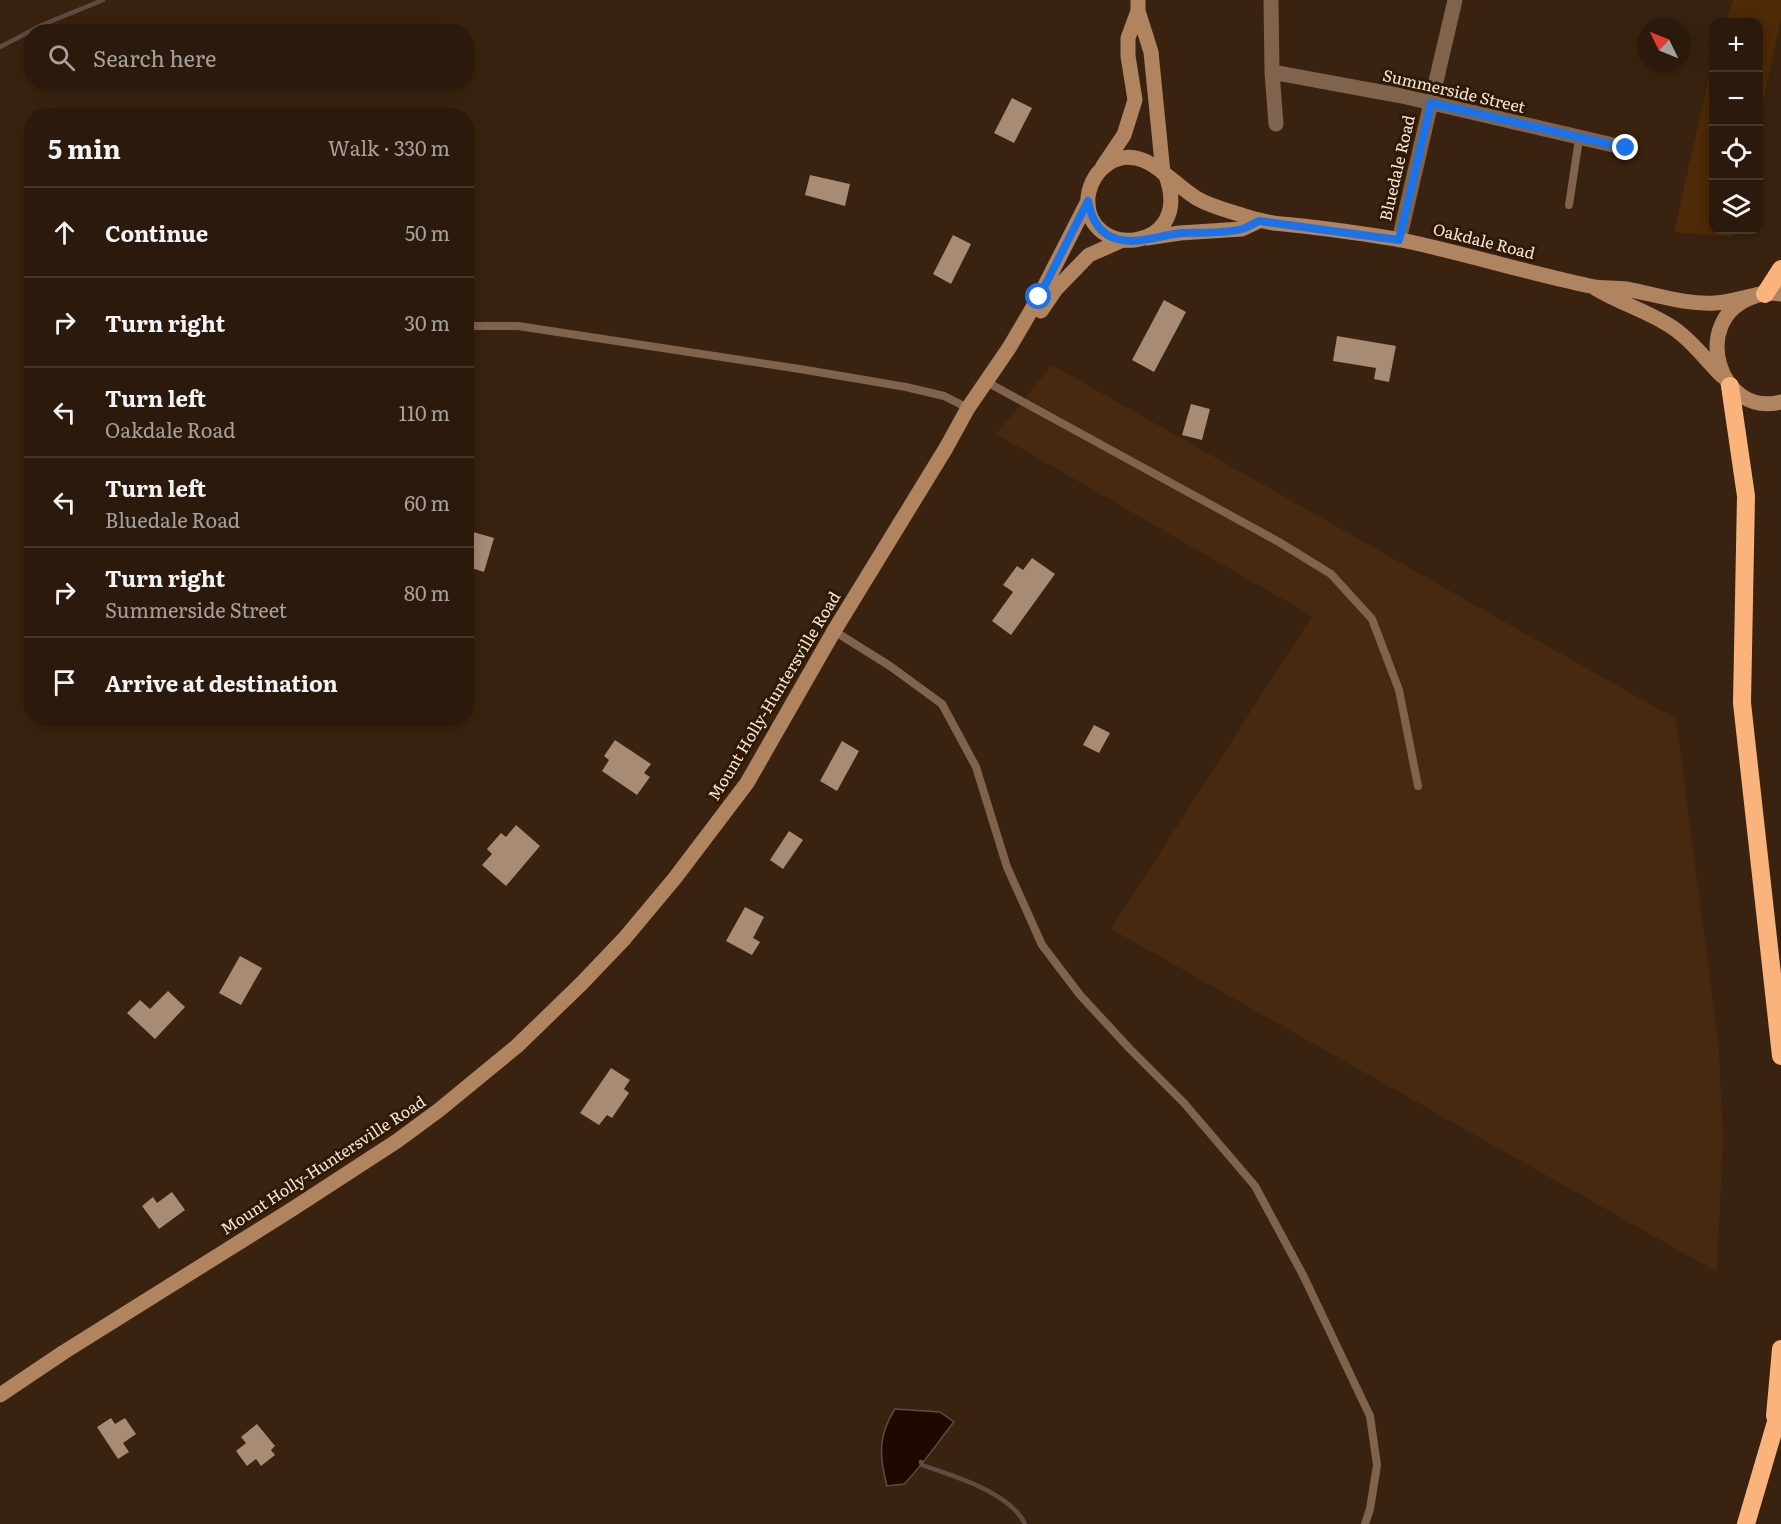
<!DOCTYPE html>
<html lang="en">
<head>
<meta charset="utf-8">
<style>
	:root { --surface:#2b1a0b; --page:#372719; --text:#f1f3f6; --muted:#a6a19d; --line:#47382c }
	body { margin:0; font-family:Literata,serif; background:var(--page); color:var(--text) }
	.controls { position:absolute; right:18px; top:18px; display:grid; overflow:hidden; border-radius:12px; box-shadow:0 3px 15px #0003 }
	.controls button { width:54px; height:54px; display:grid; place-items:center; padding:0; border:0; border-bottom:2px solid var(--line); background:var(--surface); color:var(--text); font:30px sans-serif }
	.compass { position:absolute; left:1637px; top:18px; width:54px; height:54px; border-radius:50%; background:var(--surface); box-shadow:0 3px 15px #0003; rotate:313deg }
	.stop { position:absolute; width:18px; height:18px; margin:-14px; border:4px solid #1a73e8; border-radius:50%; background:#fff }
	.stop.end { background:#1a73e8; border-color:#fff; box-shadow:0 2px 6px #0008 }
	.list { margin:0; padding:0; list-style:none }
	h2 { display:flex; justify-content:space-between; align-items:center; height:78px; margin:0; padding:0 24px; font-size:26px }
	h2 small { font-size:20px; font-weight:400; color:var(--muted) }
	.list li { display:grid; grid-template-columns:39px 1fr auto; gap:18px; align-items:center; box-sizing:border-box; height:90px; padding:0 24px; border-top:2px solid var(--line) }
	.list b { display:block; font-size:22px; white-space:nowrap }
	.list p { margin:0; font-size:20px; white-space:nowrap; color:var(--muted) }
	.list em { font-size:20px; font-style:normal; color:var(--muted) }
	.icon { flex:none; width:33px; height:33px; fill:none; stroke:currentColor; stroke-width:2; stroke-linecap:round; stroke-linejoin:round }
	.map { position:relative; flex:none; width:1781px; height:1524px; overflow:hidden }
	.search { position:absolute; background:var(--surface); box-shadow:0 3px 15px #0003; left:24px; top:24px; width:450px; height:66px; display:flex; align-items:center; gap:15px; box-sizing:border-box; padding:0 21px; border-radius:24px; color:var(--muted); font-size:22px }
	.panel { position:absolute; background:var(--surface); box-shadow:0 3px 15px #0003; left:24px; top:108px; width:450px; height:618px; border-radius:24px }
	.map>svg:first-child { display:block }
	.built { fill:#462910 }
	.green { fill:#4e2a06 }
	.water { fill:#1d0900; stroke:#5e4c42; stroke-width:1.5 }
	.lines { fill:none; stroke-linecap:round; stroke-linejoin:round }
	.stream { stroke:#5e4c42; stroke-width:4.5 }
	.building { fill:#a78b75 }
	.lane { stroke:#80634d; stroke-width:8 }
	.street { stroke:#80634d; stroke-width:15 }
	.secondary { stroke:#b18460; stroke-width:15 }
	.highway { stroke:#fab47b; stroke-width:18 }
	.route { stroke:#1a73e8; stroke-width:8 }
	.labels { text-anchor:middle; stroke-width:6; stroke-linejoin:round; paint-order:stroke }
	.street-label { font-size:16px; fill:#f7e7db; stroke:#2f1905 }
</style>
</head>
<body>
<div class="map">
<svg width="1781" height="1524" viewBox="0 0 1781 1524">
	<rect width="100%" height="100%" fill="#39220f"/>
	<path class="built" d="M1052 365 1676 719 1719 1048 1723 1138 1717 1272 1111 929 1312 616 996 434Z"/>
	<path class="green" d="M1733 0H1781V20L1759 120 1758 22H1726Z
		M1713 60 1714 230H1733L1732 237 1674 232Z"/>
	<path class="water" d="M895 1409 940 1412 954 1422C937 1443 923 1465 904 1484L887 1486C879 1456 878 1435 895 1409Z"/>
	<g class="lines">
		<path class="stream" d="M0 47 42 25 103 0
			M921 1462 922 1465C953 1476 1010 1492 1025 1524"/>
	</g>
	<path class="building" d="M1012 98 1032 108 1014 143 994 133Z
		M810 175 850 184 845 206 805 195Z
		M953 235 971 244 951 284 933 274Z
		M1164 300 1186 312 1154 372 1132 360Z
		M1337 336 1396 346 1389 382 1374 379 1376 368 1333 361Z
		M1191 404 1210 409 1202 440 1182 435Z
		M466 530 494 538 484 572 468 567 470 559 466 558Z
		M1032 558 1055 574 1011 635 992 621 1013 592 1003 585 1017 566 1023 570Z
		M1094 725 1110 733 1099 753 1083 745Z
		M615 740 651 764 644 773 650 777 637 795 602 771 609 760 604 756Z
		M842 741 859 751 837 791 820 781Z
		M516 825 540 846 506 886 482 865 492 854 487 849 501 833 506 837Z
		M789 831 803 840 783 869 770 860Z
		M745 907 764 917 753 938 760 942 752 955 726 941Z
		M240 956 262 968 241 1005 219 993Z
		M168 991 185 1007 155 1039 127 1013 140 1000 150 1009Z
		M611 1068 630 1080 624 1089 629 1093 612 1118 607 1115 599 1125 580 1113Z
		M172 1192 185 1210 159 1229 142 1206 153 1197 157 1203Z
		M111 1418 115 1424 125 1418 136 1434 123 1443 129 1452 118 1459 97 1427Z
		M257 1424 275 1446 271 1450 275 1455 261 1466 256 1459 247 1466 236 1451 246 1443 241 1437Z"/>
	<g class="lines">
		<path class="lane" d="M1569 205 1579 139
			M466 326H518L800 369 906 387 944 396 968 408
			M985 381 1279 542 1331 574 1372 619 1399 690 1418 786
			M834 631 890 666 942 704 976 767 1007 867 1042 945 1080 995 1130 1049 1184 1103 1255 1186 1303 1275 1370 1416 1377 1465 1370 1509 1365 1524"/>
		<path class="street" d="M1271 0 1272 72 1276 124
			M1272 72 1402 96 1626 148
			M1399 240 1455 0"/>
		<path class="secondary" d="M1138 0V11L1151 52 1163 173
			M1103 166 1124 135 1135 100 1128 56V38L1138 11
			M1166 176C1195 254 1083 261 1088 197 1090 183 1097 171 1109 163 1144 142 1171 184 1198 199 1212 207 1230 211 1245 216 1264 223 1283 224 1303 226 1335 230 1369 234 1401 240 1465 253 1527 273 1590 286 1602 289 1614 287 1626 289 1655 294 1685 305 1715 303 1730 302 1745 297 1760 294
			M1147 238 1180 233 1242 229 1259 221
			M1595 288C1618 302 1644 310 1667 324 1688 336 1705 359 1722 376
			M1781 294C1770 292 1760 294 1750 298 1690 322 1719 418 1781 402
			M1041 311 1056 289 1089 255 1123 240
			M0 1395 64 1352 294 1208 397 1141 439 1110 517 1046 581 984 624 939 675 878 747 783 834 631 946 448 968 408 1009 348 1039 297 1088 201"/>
		<path class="highway" d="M1765 294 1781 269
			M1730 386 1746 496 1742 703 1781 1056
			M1775 1416 1781 1349
			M1746 1524 1781 1405"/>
	</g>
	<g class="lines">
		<path class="route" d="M1039 297 1088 201C1091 218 1099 234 1117 239 1137 245 1161 235 1182 233 1201 232 1223 234 1242 229 1248 227 1253 224 1259 221L1399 240 1431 103 1626 148"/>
	</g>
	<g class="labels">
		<g class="street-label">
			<text transform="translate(1454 91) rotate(13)" y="6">Summerside Street</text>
			<text transform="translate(1397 168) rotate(-77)" y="6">Bluedale Road</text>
			<text transform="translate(1484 241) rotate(14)" y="6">Oakdale Road</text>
			<text transform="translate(774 696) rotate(-59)" y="6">Mount Holly-Huntersville Road</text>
			<text transform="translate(323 1165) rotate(-33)" y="6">Mount Holly-Huntersville Road</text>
		</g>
	</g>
</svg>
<div class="controls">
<button>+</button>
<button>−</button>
<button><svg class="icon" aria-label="locate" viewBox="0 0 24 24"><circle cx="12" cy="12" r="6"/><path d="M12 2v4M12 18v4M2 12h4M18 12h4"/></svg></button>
<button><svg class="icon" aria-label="layers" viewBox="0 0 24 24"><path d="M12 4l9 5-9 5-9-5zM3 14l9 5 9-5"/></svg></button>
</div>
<svg class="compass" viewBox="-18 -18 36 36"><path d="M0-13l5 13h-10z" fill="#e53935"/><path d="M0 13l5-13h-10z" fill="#a6a19d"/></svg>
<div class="stop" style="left:1039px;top:297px"></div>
<div class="stop end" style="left:1626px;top:148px"></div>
<div class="search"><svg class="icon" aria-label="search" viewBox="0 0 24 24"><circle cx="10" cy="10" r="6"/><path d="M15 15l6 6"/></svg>Search here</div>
<section class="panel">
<h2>5 min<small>Walk · 330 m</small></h2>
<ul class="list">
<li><svg class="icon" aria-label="ahead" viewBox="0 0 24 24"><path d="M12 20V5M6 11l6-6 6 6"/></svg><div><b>Continue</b></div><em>50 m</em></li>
<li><svg class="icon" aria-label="right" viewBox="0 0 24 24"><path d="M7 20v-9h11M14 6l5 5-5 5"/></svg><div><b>Turn right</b></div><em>30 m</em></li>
<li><svg class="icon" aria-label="left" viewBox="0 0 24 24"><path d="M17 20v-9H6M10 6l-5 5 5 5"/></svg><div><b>Turn left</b><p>Oakdale Road</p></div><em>110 m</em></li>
<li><svg class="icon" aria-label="left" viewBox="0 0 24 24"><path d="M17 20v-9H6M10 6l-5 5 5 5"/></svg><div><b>Turn left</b><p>Bluedale Road</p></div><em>60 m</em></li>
<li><svg class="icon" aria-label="right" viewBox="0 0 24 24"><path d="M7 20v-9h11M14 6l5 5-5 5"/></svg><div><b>Turn right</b><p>Summerside Street</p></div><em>80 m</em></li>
<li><svg class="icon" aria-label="arrive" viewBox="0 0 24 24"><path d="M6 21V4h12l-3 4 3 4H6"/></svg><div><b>Arrive at destination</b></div></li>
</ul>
</section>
</div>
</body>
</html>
